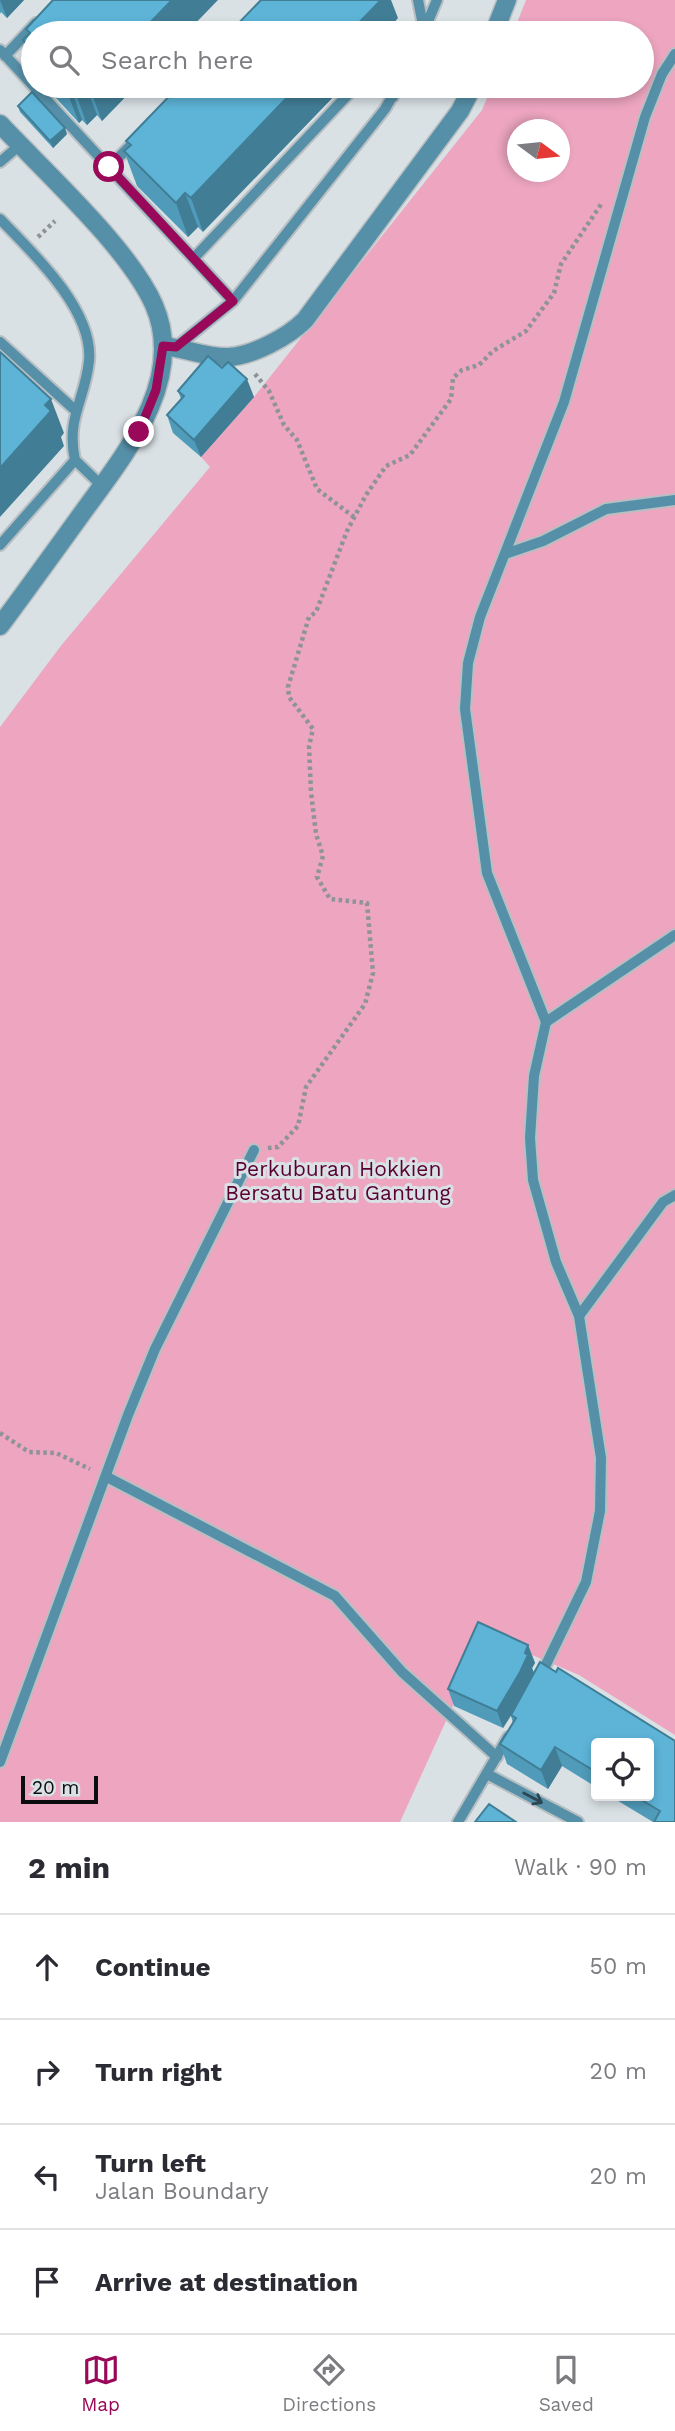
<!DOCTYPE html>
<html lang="en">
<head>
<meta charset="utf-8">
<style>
	:root { --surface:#fff; --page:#f7f7f7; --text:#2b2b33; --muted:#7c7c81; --line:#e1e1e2; --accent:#9a0959 }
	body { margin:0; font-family:"Work Sans",sans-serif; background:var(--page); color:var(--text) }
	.controls { position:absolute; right:21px; bottom:21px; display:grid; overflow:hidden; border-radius:7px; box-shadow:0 4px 10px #0003 }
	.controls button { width:63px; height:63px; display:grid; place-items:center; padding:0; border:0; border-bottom:2px solid var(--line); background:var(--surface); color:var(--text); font:35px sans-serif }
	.compass { position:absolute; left:507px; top:119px; width:63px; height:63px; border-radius:50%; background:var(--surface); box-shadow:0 4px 10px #0003; rotate:105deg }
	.scale { position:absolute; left:21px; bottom:18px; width:77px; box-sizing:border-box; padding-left:7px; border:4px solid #0a0c0d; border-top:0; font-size:19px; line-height:24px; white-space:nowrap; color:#0a0c0d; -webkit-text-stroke:5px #d9e1e5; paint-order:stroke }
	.stop { position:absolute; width:21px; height:21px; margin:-16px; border:5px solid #9a0959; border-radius:50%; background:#fff }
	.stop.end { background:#9a0959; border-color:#fff; box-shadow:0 2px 7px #0008 }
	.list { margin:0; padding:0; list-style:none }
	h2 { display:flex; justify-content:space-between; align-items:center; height:91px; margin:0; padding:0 28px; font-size:30px }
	h2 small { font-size:23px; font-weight:400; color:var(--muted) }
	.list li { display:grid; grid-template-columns:46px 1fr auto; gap:21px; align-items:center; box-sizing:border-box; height:105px; padding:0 28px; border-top:2px solid var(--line) }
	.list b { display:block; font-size:26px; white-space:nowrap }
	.list p { margin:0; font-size:23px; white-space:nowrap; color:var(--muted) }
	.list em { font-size:23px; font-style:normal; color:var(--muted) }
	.icon { flex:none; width:38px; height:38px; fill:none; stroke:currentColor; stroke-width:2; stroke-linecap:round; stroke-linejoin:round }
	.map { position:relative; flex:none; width:675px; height:1822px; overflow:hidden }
	.search { position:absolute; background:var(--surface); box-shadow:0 4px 10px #0003; left:21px; right:21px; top:21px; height:77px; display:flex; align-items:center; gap:18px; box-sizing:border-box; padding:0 24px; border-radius:38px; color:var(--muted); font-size:26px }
	.sheet { height:511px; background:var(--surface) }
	nav { display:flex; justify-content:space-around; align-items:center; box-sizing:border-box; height:98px; border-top:2px solid var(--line); background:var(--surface); font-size:19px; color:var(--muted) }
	nav a { display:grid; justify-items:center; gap:4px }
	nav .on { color:var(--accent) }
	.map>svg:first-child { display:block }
	.green { fill:#eda5c0; fill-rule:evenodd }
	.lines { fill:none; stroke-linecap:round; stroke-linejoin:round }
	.service-casing { stroke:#b8bfc2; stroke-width:14 }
	.minor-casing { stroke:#b8bfc2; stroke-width:21 }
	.tertiary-casing { stroke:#b8bfc2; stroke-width:21 }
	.path { stroke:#8d9396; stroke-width:4.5; stroke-dasharray:3.5 3.5; stroke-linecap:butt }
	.service { stroke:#5690a8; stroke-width:10 }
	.minor { stroke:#5690a8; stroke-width:18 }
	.tertiary { stroke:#5690a8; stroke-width:18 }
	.wall { fill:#509bb9 }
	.shaded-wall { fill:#417e96 }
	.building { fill:#5db4d7; stroke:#417e96; stroke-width:2 }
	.oneway { stroke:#2c4753 }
	.route { stroke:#9a0959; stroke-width:9 }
	.labels { text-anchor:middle; stroke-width:6; stroke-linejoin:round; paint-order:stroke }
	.park-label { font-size:21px; fill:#5b0032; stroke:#d9e1e5 }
</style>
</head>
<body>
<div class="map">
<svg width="675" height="1822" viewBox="0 0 675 1822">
	<rect width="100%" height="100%" fill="#d9e1e5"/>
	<path class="green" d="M526 0H675V1735L579 1675 485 1635 400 1822H0V727L60 647 210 467 201 457 254 397 482 110 492 86H642V33H513ZM518 130H560V172H518Z"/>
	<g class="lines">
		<defs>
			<path id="service" d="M418 0 424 30
				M423 33 437 0
				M0 50 233 301
				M5 56 36 23
				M380 86 393 97
				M0 162 20 145
				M109 167 133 143
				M0 219C32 252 94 310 89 361 85 400 66 418 75 460L0 545
				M194 258 356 86
				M0 342 76 411
				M176 347 233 301 385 109 398 86
				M75 460 102 486
				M505 554 543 541 606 509 675 500
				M546 1022 675 935
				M579 1316 663 1202 675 1195
				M107 1477 335 1596 402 1672 497 1757
				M540 1677 586 1582 600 1511 601 1458 579 1316 556 1262 533 1180 530 1138 534 1076 546 1022 487 873 465 709 468 663 480 617 564 402 645 117 662 74 675 54
				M0 1762 128 1415 155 1349 254 1150
				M487 1774 578 1822
				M458 1822 508 1737"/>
			<path id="minor" d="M494 33 507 0
				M163 346C185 348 207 358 228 357 252 356 288 337 305 320L460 111 473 86"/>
			<path id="tertiary" d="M0 124C44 171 129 248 154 305 188 383 120 460 78 519 52 555 26 591 0 626"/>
		</defs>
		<use href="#service" class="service-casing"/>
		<use href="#minor" class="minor-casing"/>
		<use href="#tertiary" class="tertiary-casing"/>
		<path class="path" d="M38 237 55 221
			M255 374 269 391 284 425 297 440 317 489 354 517
			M268 1148 278 1147 298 1126 306 1087 365 1004 373 973 367 903 330 899 317 877 323 856 316 834 311 792 309 746 313 729 289 697 288 687 309 617 316 612 347 531 366 495 386 466 410 455 451 399 453 378 462 370 479 365 493 351 526 331 554 293 561 264 602 203
			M0 1433 29 1452 56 1453 90 1469"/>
		<use href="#service" class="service"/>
		<use href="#minor" class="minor"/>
		<use href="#tertiary" class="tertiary"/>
	</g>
	<path class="wall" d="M0 0H24L7 18 1 12 0 14Z
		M26 29 33 33V68L23 40 28 35Z
		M45 86H136L102 121 97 115 87 125 82 120 79 123Z
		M179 86 203 232 198 227 188 237 137 186 124 151 129 147 126 141Z
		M18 106 67 134 53 148 20 112Z
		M178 391 254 397 201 457 173 433 167 415 181 399Z
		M528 1645 535 1663 532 1668 534 1673 675 1822H653L610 1796H649L596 1743V1787L562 1766 548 1789 507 1764 500 1744 513 1723 511 1716 503 1728 454 1706 448 1689Z"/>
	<path class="shaded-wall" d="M0 0H24L7 18Z
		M172 0H218L186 33H140Z
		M381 0H391L398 18 394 23 397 31 394 33H349Z
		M70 86 82 120 79 123 66 89Z
		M80 86H86L97 115 87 125 75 91Z
		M89 86H136L102 121Z
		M298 86H344L203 232 191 198Z
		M65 128 67 134 53 148 50 141Z
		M185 193 198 227 188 237 176 203Z
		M247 379 254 397 201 457 194 440Z
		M51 399 64 433 61 437 64 446 0 517V468L45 405Z
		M528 1645 535 1663 532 1668 534 1673 526 1689 503 1728 497 1711Z
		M555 1747 562 1766 548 1789 541 1770Z"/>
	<path class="building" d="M53 0H172L140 33H33V52L23 40 30 33 26 29Z
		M261 0H381L349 33H229Z
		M70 86H80L75 91Z
		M179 86H298L191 198 185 193 176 203 124 151 131 145 126 141Z
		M32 92 65 128 50 141 18 106Z
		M0 352 51 399 45 405 51 411 0 468Z
		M208 356 222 368 228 362 247 379 194 440 167 415 184 396 178 391Z
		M478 1622 528 1645 525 1653 528 1655 520 1672 497 1711 448 1689Z
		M540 1662 556 1672 558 1668 675 1741V1822H654L660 1811 635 1796H649V1743H596V1772L555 1747 541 1770 500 1744 516 1718 511 1715Z
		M489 1804 516 1822H475Z"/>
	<defs><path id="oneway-shaft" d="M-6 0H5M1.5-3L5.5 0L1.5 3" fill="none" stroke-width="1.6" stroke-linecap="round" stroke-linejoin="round" transform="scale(1.75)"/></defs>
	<use class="oneway" href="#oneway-shaft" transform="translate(533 1798) rotate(28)"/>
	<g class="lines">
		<path class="route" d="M109 167 233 301 176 347 163 346 156 390 139 432"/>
	</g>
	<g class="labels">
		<g class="park-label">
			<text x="338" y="1176">Perkuburan Hokkien<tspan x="338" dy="24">Bersatu Batu Gantung</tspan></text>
		</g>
	</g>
</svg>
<div class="controls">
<button><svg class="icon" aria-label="locate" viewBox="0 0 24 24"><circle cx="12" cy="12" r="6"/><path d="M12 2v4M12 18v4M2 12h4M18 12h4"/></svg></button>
</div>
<svg class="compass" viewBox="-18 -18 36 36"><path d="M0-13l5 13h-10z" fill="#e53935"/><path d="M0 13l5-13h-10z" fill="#7c7c81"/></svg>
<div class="scale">20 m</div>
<div class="stop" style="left:109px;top:167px"></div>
<div class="stop end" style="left:139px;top:432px"></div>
<div class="search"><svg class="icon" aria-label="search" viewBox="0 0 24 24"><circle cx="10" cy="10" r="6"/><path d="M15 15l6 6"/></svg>Search here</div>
</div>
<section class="sheet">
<h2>2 min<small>Walk · 90 m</small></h2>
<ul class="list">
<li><svg class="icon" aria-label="ahead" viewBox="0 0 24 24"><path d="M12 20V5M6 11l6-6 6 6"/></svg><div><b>Continue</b></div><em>50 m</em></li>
<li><svg class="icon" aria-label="right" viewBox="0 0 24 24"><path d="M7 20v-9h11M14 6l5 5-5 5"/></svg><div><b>Turn right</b></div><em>20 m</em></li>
<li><svg class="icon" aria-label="left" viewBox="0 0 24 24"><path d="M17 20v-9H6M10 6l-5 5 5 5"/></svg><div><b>Turn left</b><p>Jalan Boundary</p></div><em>20 m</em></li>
<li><svg class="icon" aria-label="arrive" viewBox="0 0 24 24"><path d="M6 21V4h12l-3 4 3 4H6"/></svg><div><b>Arrive at destination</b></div></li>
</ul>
</section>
<nav>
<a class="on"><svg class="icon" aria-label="map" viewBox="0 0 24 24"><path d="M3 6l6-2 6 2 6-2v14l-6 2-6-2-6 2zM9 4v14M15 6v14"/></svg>Map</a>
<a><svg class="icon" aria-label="directions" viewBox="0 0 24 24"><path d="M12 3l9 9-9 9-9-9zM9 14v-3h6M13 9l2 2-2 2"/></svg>Directions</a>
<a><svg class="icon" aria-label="saved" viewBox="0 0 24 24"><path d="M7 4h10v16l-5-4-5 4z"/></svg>Saved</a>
</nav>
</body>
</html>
